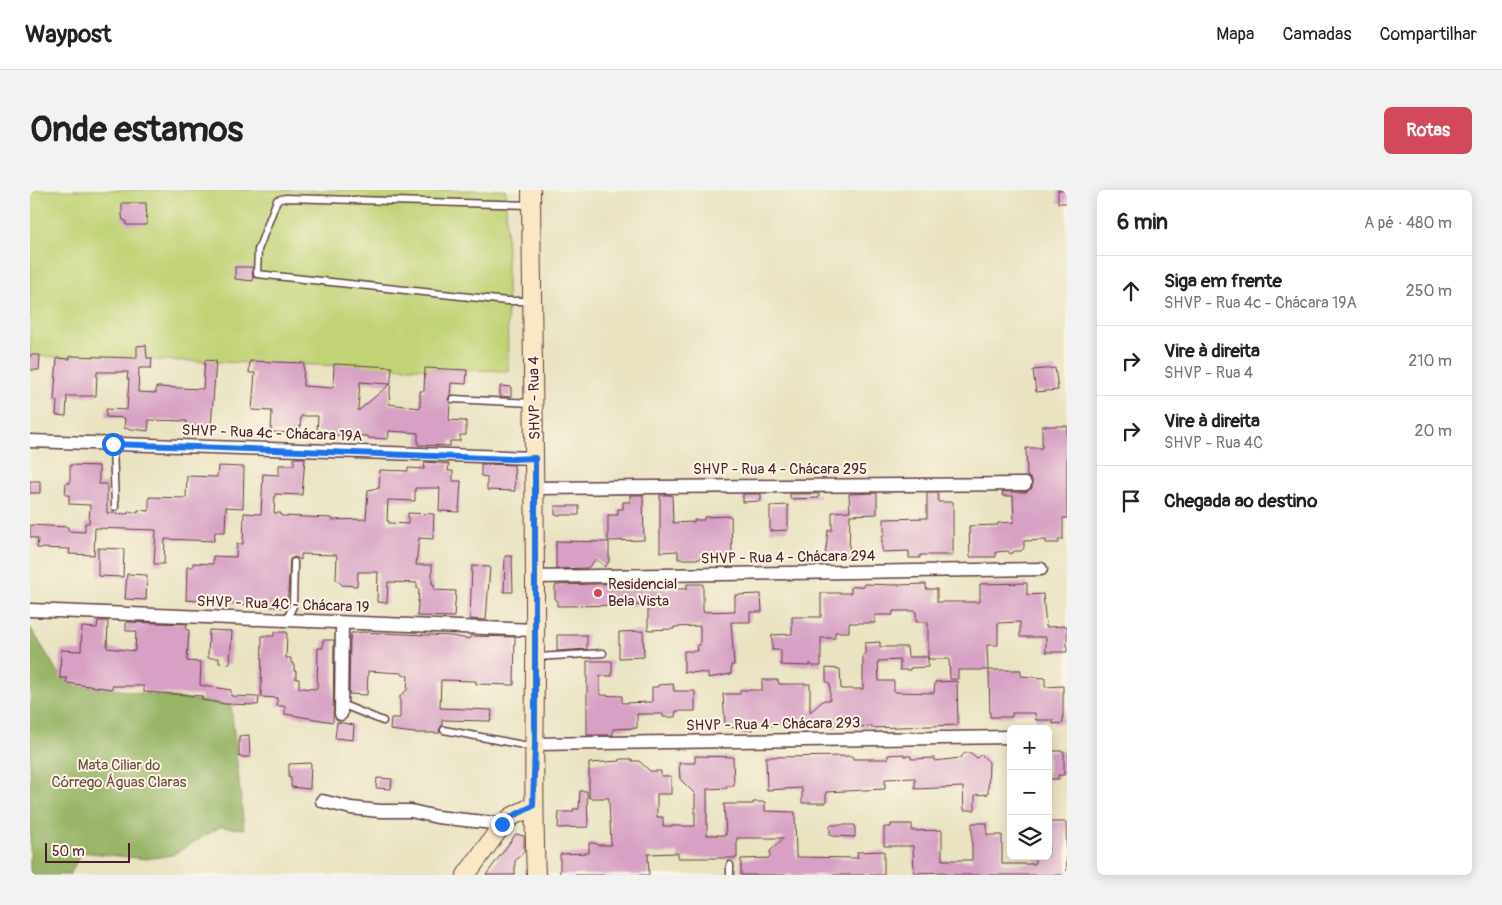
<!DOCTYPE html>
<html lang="pt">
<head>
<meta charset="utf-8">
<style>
	:root { --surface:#fff; --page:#f2f2f2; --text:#222; --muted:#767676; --line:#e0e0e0; --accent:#d1495b }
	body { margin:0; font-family:Pangolin,sans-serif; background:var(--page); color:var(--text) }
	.controls { position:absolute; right:15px; bottom:15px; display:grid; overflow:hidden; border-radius:8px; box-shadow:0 2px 12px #0003 }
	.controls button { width:45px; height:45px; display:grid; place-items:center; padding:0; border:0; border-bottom:1px solid var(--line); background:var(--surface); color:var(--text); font:25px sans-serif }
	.scale { position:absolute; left:15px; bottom:12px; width:85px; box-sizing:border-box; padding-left:5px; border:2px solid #4a1f2b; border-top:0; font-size:14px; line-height:18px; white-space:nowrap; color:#4a1f2b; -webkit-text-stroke:4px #fcf5e5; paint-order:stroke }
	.stop { position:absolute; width:15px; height:15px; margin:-11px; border:4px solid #1a73e8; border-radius:50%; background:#fff }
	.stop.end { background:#1a73e8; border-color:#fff; box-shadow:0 1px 5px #0008 }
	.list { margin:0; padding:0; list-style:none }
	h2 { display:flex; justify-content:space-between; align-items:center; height:65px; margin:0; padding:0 20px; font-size:21px }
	h2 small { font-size:16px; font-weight:400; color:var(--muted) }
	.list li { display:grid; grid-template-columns:32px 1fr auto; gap:15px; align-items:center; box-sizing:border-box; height:70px; padding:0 20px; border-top:1px solid var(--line) }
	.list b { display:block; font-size:19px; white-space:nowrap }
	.list p { margin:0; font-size:16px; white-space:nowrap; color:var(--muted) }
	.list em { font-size:16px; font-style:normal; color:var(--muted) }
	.icon { flex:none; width:28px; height:28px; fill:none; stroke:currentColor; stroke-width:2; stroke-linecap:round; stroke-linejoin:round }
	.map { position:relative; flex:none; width:1037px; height:685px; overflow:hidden; border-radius:8px }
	header { display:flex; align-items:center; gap:30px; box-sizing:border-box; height:70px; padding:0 25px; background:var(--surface); border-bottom:1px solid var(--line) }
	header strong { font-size:24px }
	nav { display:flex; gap:28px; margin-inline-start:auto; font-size:18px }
	.intro { display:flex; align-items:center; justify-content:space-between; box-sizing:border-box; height:120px; padding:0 30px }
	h1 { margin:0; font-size:35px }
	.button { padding:12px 22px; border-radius:8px; background:var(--accent); color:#fff; font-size:18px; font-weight:700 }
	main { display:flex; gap:30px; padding:0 30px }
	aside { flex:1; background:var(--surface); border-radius:8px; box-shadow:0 2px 12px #0003 }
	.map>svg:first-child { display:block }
	.green { fill:#c1d376; stroke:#867950 }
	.forest { fill:#98b567; stroke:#716a49 }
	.building { fill:#d7a0c4; fill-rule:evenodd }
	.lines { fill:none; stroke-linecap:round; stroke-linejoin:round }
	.lane-casing { stroke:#623c42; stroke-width:9 }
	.street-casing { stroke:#623c42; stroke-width:15 }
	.secondary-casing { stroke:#623c42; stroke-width:20 }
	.lane { stroke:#fff; stroke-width:6 }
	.street { stroke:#fff; stroke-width:12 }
	.secondary { stroke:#fae7c3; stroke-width:18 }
	.route { stroke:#1a73e8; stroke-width:6 }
	.poi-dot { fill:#d1495b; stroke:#fcf5e5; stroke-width:2 }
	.labels { text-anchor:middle; stroke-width:4; stroke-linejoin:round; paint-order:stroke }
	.street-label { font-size:15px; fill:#4a1f2b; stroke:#fcf5e5 }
	.poi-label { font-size:15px; fill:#4a1f2b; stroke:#fcf5e5; text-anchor:start }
	.park-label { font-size:15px; fill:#684c3e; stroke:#fcf5e5 }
</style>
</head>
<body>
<header>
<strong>Waypost</strong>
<nav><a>Mapa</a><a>Camadas</a><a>Compartilhar</a></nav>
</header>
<div class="intro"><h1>Onde estamos</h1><a class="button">Rotas</a></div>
<main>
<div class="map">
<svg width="1037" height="685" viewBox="0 0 1037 685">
	<rect width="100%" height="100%" fill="#fcf5e5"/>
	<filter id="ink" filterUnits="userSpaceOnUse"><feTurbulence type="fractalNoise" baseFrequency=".02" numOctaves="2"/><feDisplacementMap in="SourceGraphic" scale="10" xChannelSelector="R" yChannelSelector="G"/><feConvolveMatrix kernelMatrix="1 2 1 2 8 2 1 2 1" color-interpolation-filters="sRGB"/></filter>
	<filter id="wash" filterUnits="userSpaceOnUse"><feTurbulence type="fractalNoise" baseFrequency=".0096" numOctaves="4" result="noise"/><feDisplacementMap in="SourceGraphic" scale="20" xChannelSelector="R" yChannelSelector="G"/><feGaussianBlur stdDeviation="1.12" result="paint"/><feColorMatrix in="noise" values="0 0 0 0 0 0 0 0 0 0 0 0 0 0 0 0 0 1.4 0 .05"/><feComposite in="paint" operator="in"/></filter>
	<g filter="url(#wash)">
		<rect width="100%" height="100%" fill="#e9e3c2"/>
		<path class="green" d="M0 0H476L478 181 0 166Z"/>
		<path class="forest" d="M0 437 27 481 44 496 67 497 201 515 214 639 190 637 142 665 116 669 51 662 40 685H0Z"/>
		<g id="blocks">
			<path class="building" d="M1028 0H1037V13H1028Z
				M92 13H116L117 35H96V31L93 30 92 26Z
				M205 77H222L223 91 205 89Z
				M116 155 117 168H122L121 178H109L108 202 126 203V197L173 199 175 170 186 171 181 237 157 235V231L119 230 118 241 94 238 95 228 76 227V219L97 220 99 189H97L98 182H67L66 206H37L36 226 26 225 27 211H24L27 168 40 169V166L107 168V156Z
				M0 165H10L9 180H0Z
				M220 171 274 173 273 196 303 198 304 174 362 177 359 214 390 218V201H394L395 178 437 180 436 194 421 193 420 205 418 209 420 213 419 230 436 231V245H430V251H420V256L388 255V243L359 241 358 249 338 248V246L300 245V243L287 242 288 226H271L270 238H265L264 243 241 242 242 221 222 220 225 183H219ZM330 192 360 194 328 221Z
				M1025 178 1028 200 1006 202 1003 180Z
				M470 196 481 197V207L470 206Z
				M1012 236H1037V328H1033V349H1029V353H1016V350L994 351V358L991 361H985L980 364 978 361 966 362V367H940L939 336 968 335V333L984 332 983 306H973L972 302H996L1002 298V290L997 286 996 258H1012Z
				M264 268H275L272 305 245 304 244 323H251V326L302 328V330L336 329 338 300 349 298 350 280 378 281V278L394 279 395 272 419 274 418 281H423V291H431L429 322 409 321 410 298H385V311L358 310 357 331H359V333L378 334V323L404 324 403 349 389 348 386 375H402V394H404V400L426 401 424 427 387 426 389 399H387V393L358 392 357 413 347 412 348 382H328L327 396 312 395 306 389 307 365 271 364V370L265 367 260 369 257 418 156 410 157 377H163V373L183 374V366L206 367 207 354H213L214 323 231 324 233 284 249 285V275H264Z
				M451 274 484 275 485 301 457 300V287L451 286Z
				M40 275 69 276V294H77V323L98 324V321L108 323V320L119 321V307L156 308 157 286 187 287 188 276 214 277 213 318 196 317 195 342H185L184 351 135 349 134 374H124L126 340 65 338 64 365 39 364 40 359 7 358 8 349 0 347V335L38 337V341L55 342V333H59L60 315 39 314V305H35L36 293H40Z
				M0 291H10V303H0Z
				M847 303V324L820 325 819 367H795L798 340H802V322L820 321 819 304Z
				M897 303H908V312H923V365H890V368H879V361L852 362V346H854V329L897 328Z
				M713 304H731V311L713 312Z
				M760 304H789V308L760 309Z
				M600 305H613L614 350 578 351V325H588V319H593V312H600Z
				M630 305H642L643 333 664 332V330H674V327L701 326 702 365H671V369H648V361L630 362Z
				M758 315V340L740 341V316Z
				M525 316H549V325H525Z
				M526 351 579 352V371L575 377 566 369 558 378 526 379Z
				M68 358 94 359 93 387 68 386Z
				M475 366H482L483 402H474Z
				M442 376 460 377 456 430 440 429Z
				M97 384 117 385 116 410 95 409Z
				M611 393V399H657V394H673V422L705 421V405L731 404 732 422H720V432H701L704 475H701V484L678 488V483L654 482V461H668L667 455H670V436L644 437V439L618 440V415L527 416V410H525V397L526 395Z
				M997 393V405L1013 404 1016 437 1037 436V462H1016V447H990V432L968 433V455H957L958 480H928V489H920L919 469H898V432H886V421H863V425H845V433H819V442H805V448H791V476H783L780 473V476L751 475V460H742V445L762 444V427H791V403H821V397L834 396V394L866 395 896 394V399H907V412H950V394Z
				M68 431H78L77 458 105 461 106 441H96V432L157 434 156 440H159L157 471 171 472 170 495 201 500V506L229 507 228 515 195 514 172 510V506L114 502V496H82V499L36 493 37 488H30L31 460 51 461 52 437 67 438Z
				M179 440 202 441 200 474 189 473V468H178Z
				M613 441 614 467 589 468V442Z
				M244 442H257L256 468H261V473H264V481H266V489H269V498L287 499 288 458H293V450H304L303 532 255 524V516H247V508L231 507 232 446H244Z
				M330 442 421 446 440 449V446L485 447 484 495 446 494V491L411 490 410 518 462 520 461 531 412 530V535L409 540 410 543H384L360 540 361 528H370V506L377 500 378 486 372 485V483L338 481 337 505 319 504 320 450 321 443H330Z
				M527 445H557V459L527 461Z
				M850 452V457H877L878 467H898V477L880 478V480H870V470L848 471 849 491H864V502L904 503 905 492 927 491 928 535 842 538V536L825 537V534H806L803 537 797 536H788L784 533H749V535H722V540H712V538L697 537 695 535 693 504H710V500H732V490H748L749 494H780V522L794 510H800V494L796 491V478L810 479 811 499H833V465H835V453Z
				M557 471H582V486H570V505L592 506V513L622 512V497H628V495L643 494 644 501H665V521H646L645 527H633V524H607V538L583 539V545H557Z
				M959 480H991V486L1015 488V497L1033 496V533L1023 534V530H1006L1005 523H982V527H960Z
				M307 532 324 535 323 550 305 548Z
				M219 545 220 567H209V546Z
				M1018 561H1034V585H1028V589H1018Z
				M935 563H941L947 568 951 564 959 572 958 604 945 605V620H934L933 597 885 599V588L855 589V599L796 602V613H772V598L737 600 736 567 823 566V569H858V565L874 564V566H881V569L905 568V571L930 568Z
				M665 566 703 567 704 596H696L697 598 677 599V645H696L694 614H723V612H735V621L765 622 766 667 828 668 827 662 854 661V685H711V669L740 668V661L754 648H707V668H648V663L618 664 619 685H530V664L559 663V653H565L568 655H581L579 608H559V573L590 571V569H602V571H609L620 581H631V586H641V604H627V627H633V636H665V604L650 589 649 573H665Z
				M281 573 280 599 261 597V587L259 588V574Z
				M347 588 362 589 361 599 346 598Z
				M550 601H557L558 637 528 638 529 622H543V619H549Z
				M1020 632H1036L1037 685H917V683L913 682 884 683 883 656H854V637H861V634H882V641L912 640V670H942V633H957V645H972V674H1005V666H1018Z
				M800 635H825V647L803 646 800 644Z
				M486 644 494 646V661L485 671V685H456Z"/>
		</g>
	</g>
	<g filter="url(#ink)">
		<use href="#blocks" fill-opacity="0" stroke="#623c42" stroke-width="1"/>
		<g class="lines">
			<defs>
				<path id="lane" d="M500 15 255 8 247 10 228 60 227 84 477 111H502
					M423 209 502 213
					M83 254 85 317
					M256 431 263 416 264 372
					M507 467 573 463
					M311 514 353 531
					M414 540 504 557
					M700 685V675"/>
				<path id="street" d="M0 251 505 268
					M505 298 995 294
					M505 387 1011 379
					M0 420 506 440
					M311 524 312 433
					M505 554 981 547
					M292 611 321 618 350 621H381L407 627 473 634"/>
				<path id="secondary" d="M501 0C502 139 505 278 505 416 506 506 502 596 506 685
					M436 685 473 634 481 627 503 616"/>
			</defs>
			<use href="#lane" class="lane-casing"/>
			<use href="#street" class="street-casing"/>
			<use href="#secondary" class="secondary-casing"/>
			<use href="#lane" class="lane"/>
			<use href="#street" class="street"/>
			<use href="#secondary" class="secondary"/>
		</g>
	</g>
	<g class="lines" filter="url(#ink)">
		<path class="route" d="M83 254 482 269 505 268V554L503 616 481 627 472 634"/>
	</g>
	<circle class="poi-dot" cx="568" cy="403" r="5"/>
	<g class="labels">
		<g class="street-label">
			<text transform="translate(504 208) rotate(-91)" y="5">SHVP - Rua 4</text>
			<text transform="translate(242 243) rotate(2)" y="5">SHVP - Rua 4c - Chácara 19A</text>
			<text x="750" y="284">SHVP - Rua 4 - Chácara 295</text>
			<text transform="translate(758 367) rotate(-1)" y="5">SHVP - Rua 4 - Chácara 294</text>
			<text transform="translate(253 414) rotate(2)" y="5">SHVP - Rua 4C - Chácara 19</text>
			<text transform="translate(743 534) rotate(-1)" y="5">SHVP - Rua 4 - Chácara 293</text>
		</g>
		<g class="poi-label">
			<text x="578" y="399">Residencial<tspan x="578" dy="17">Bela Vista</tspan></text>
		</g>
		<g class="park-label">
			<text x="89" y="580">Mata Ciliar do<tspan x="89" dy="17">Córrego Águas Claras</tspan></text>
		</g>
	</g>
</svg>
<div class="controls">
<button>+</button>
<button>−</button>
<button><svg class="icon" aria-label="layers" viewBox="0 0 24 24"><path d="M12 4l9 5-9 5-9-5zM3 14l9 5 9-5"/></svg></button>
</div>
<div class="scale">50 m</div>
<div class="stop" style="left:83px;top:254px"></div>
<div class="stop end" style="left:472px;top:634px"></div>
</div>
<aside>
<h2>6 min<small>A pé · 480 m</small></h2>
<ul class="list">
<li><svg class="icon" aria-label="ahead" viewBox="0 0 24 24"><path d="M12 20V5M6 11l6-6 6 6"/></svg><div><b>Siga em frente</b><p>SHVP - Rua 4c - Chácara 19A</p></div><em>250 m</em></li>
<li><svg class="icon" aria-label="right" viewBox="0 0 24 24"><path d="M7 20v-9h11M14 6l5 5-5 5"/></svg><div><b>Vire à direita</b><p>SHVP - Rua 4</p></div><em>210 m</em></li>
<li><svg class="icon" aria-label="right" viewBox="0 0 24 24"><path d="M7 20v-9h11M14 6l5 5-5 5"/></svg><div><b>Vire à direita</b><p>SHVP - Rua 4C</p></div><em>20 m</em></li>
<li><svg class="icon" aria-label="arrive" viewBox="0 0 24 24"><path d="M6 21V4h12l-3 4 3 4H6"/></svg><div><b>Chegada ao destino</b></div></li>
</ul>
</aside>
</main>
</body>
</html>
